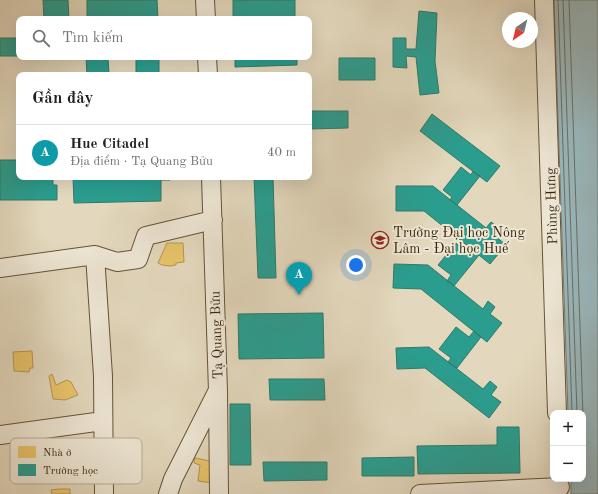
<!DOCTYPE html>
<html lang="vi">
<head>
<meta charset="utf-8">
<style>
	:root { --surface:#fff; --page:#f2f2f2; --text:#202124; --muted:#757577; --line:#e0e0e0; --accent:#0b8043 }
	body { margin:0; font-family:"Old Standard TT",serif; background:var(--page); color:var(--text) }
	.controls { position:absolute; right:12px; bottom:12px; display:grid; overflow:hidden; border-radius:8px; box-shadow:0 4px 16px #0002 }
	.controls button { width:36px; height:36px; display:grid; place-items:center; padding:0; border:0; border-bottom:1px solid var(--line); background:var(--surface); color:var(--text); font:20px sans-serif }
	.compass { position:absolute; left:502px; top:12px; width:36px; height:36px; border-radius:50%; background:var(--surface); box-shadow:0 4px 16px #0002; rotate:215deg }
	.you { position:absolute; left:356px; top:265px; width:14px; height:14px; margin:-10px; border:3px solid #fff; border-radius:50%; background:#1a73e8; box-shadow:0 0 0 6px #1a73e833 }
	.badge { display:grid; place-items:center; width:26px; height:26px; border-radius:50%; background:var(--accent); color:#fff; font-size:13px; font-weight:700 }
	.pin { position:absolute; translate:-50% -33px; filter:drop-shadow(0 1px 2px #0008) }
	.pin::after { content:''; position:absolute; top:21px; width:14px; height:12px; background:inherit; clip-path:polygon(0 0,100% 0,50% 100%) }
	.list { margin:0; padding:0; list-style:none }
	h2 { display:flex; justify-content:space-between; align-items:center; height:52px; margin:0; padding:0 16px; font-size:17px }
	h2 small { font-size:13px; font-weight:400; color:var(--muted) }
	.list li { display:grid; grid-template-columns:26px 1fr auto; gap:12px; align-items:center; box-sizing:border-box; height:56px; padding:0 16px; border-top:1px solid var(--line) }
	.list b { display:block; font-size:15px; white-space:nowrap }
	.list p { margin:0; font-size:13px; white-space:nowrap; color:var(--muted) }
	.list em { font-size:13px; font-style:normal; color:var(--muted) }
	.icon { flex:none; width:22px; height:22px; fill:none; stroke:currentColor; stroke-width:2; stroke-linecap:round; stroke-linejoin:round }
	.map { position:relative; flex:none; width:598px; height:494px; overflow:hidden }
	.search { position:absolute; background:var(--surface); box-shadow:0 4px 16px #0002; left:16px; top:16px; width:296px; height:44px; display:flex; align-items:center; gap:10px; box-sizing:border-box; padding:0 14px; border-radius:8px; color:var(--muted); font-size:15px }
	.panel { position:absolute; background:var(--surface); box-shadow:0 4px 16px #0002; left:16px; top:72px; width:296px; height:108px; border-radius:8px }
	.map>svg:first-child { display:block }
	.water { fill:#9ab7bc; stroke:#747d76 }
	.homes { fill:#e9c46a; stroke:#b5954e }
	.schools { fill:#2a9d8f; stroke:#2f7a68 }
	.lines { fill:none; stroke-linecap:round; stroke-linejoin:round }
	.shore { stroke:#6b6f64; stroke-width:1 }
	.minor-casing { stroke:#665339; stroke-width:20 }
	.minor { stroke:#ede6d4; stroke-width:18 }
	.labels { text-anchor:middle; stroke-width:4; stroke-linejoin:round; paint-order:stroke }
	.street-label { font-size:14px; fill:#3c270d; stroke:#ede6d4 }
	.poi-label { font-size:14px; fill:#3c270d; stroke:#ede6d4; text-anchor:start }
	.key { fill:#ede6d4; stroke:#b8ad98; stroke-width:1 }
	.key-label { font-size:11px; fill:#3c270d }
</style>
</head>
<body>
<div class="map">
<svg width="598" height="494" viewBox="0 0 598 494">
	<rect width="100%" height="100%" fill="#e3d8bd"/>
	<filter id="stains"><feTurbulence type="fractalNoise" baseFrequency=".005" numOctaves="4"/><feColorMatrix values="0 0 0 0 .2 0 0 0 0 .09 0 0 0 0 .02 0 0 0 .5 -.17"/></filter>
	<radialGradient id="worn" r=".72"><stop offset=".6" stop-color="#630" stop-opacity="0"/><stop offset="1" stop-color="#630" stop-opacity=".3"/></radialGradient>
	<path class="water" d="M554 0H598V494H571V479H583V413H568Z"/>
	<path class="homes" d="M167 243H183L184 262 176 263V265L170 266 162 265 158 263Z
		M32 351 33 368H30L29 372 14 371 13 352Z
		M52 374 56 385 67 380 71 382 78 395 65 400 53 399 49 376Z
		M195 458 215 462 212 483 198 481 200 465 194 463Z
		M59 489H70V494H52L51 490Z"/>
	<path class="schools" d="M43 0H68L69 19H44Z
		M87 0H157L158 19H87Z
		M233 0H295V19H233Z
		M419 11 437 13 435 61 439 93 420 95 416 57 406 56 407 68 393 67V38H406V49H416Z
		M0 38H19V56H0Z
		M86 57H108L109 74H136V57H159V75H87Z
		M235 57H297V65L235 67Z
		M339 58H375V80H339Z
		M309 111H348V128L309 129Z
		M432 114 500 166 487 182 420 131Z
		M0 160H19V177H53V185H57V200H0Z
		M461 167 471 175 473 171 480 176 457 205 450 200 452 197 443 190Z
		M73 177H170V180H161V201L74 203Z
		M254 177H273L276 278H258Z
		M396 186H433L486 228 491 222 499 228 494 235 506 245 490 264 424 211H396Z
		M456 243 468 253 471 249 479 255 454 286 447 281 451 275 438 265Z
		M394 264 428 265 483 309 488 301 495 307 490 314 502 323 487 342 421 289 393 288Z
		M323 313 324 358 239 359 238 314Z
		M456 327 469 337 474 331 481 337 457 368 448 362 451 358 439 349Z
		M429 347 483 389 490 381 497 387 491 395 501 402 489 418 425 368 397 369 396 348Z
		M269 379H324L325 400H270Z
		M230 404H250L251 465H230Z
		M497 427H519L520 473 418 474 417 446 497 445Z
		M414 457V476H362V458Z
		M263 462H327V480L264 481Z"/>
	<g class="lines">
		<path class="shore" d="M558 0 572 413
			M563 0 577 413
			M569 0 583 415"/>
		<defs>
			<path id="minor" d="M205 0 206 19
				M544 0 557 413
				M207 57 208 75
				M211 177 218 391 219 494
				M95 255 103 376 104 494
				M0 268 95 255 117 262 138 259 146 236 213 220
				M0 435 103 421
				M168 494 173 479 217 392
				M420 494 560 487"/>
		</defs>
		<use href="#minor" class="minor-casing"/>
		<use href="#minor" class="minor"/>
	</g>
	<defs>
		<symbol id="university-ring" viewBox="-11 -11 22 22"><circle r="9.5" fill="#ede6d4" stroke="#8f2418" stroke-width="1.5"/><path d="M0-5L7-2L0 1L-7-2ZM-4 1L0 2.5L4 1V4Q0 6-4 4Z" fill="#8f2418"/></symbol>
	</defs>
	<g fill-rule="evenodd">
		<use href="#university-ring" x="370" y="230" width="20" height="20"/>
	</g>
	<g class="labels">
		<g class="street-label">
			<text transform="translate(551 206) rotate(-92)" y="5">Phùng Hưng</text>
			<text transform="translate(216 335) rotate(-92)" y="5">Tạ Quang Bửu</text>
		</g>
		<g class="poi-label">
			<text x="393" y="237">Trường Đại học Nông<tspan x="393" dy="16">Lâm - Đại học Huế</tspan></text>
		</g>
	</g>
	<rect x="10" y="438" width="132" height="46" rx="6" class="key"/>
	<rect x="18" y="446" width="18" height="12" fill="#e9c46a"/>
	<rect x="18" y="464" width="18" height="12" fill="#2a9d8f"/>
	<g class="key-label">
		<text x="43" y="456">Nhà ở</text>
		<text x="43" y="474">Trường học</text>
	</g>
	<rect width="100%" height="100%" filter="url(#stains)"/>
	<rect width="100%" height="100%" fill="url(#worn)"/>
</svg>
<div class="controls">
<button>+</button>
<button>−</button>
</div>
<svg class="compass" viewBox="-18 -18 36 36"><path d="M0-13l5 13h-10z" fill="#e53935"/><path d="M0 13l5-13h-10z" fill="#757577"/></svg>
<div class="you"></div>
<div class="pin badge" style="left:299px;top:295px;background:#0f9aa8">A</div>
<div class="search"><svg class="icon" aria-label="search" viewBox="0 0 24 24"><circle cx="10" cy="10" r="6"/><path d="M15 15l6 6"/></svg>Tìm kiếm</div>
<section class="panel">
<h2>Gần đây<small></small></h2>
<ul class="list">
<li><span class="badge" style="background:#0f9aa8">A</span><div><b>Hue Citadel</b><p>Địa điểm · Tạ Quang Bửu</p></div><em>40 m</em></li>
</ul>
</section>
</div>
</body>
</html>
